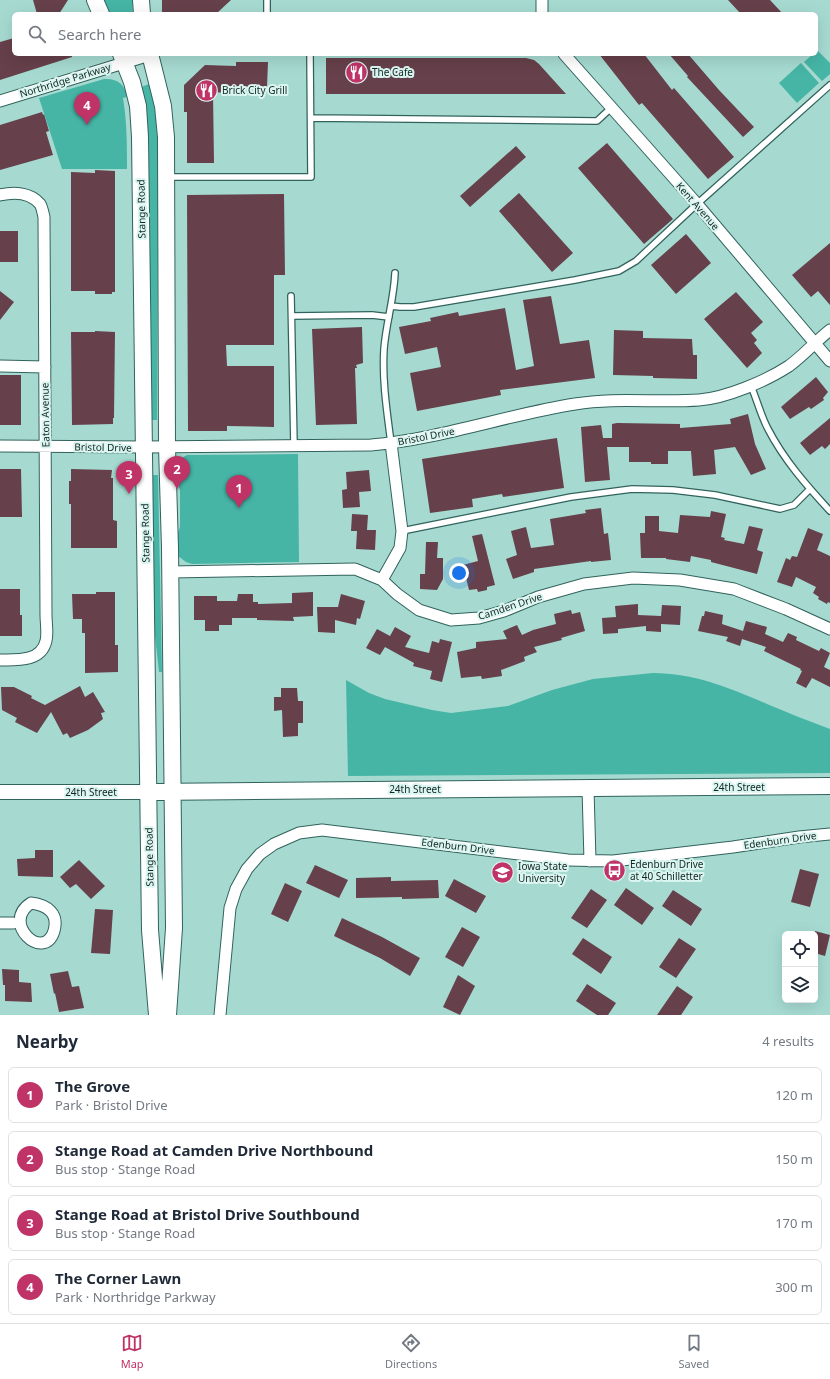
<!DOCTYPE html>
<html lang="en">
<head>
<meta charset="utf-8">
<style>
	:root { --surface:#fff; --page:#f2f2f3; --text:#1f2937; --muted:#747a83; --line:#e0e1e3; --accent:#bf3366 }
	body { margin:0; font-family:"Noto Sans",sans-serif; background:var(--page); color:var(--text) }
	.controls { position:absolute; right:12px; bottom:12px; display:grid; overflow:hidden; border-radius:6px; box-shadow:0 4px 16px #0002 }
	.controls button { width:36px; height:36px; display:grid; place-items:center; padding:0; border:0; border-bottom:1px solid var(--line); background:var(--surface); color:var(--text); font:20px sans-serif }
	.you { position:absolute; left:459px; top:573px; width:14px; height:14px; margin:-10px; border:3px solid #fff; border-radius:50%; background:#1a73e8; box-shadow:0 0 0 6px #1a73e833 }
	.badge { display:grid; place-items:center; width:26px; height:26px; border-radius:50%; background:var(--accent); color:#fff; font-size:13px; font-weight:700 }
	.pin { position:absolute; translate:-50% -33px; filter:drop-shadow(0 1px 2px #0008) }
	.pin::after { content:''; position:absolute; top:21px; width:14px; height:12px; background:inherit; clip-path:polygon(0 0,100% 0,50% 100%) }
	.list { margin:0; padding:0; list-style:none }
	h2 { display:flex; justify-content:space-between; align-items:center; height:52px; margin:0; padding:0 16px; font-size:17px }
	h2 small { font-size:13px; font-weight:400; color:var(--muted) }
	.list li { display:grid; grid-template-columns:26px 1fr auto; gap:12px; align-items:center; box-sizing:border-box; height:56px; margin:0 8px 8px; padding:0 8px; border:1px solid var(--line); border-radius:6px }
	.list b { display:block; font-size:15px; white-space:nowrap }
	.list p { margin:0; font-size:13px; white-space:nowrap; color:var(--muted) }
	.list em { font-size:13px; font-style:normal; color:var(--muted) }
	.icon { flex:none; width:22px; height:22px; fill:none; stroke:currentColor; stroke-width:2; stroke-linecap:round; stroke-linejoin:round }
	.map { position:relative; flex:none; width:830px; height:1015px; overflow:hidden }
	.search { position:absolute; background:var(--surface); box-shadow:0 4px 16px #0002; left:12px; right:12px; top:12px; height:44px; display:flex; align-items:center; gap:10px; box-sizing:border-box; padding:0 14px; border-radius:6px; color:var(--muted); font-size:15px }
	.sheet { height:308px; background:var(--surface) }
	nav { display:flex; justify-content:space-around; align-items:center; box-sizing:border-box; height:56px; border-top:1px solid var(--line); background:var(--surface); font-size:11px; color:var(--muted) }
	nav a { display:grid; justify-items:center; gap:2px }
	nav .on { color:var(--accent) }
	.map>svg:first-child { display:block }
	.green { fill:#46b5a6 }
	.building { fill:#66404a }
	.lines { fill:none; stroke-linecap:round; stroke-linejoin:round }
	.service-casing { stroke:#31635c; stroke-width:8 }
	.minor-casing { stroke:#31635c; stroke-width:13 }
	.tertiary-casing { stroke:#31635c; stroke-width:16 }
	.secondary-casing { stroke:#31635c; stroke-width:18 }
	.service { stroke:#fff; stroke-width:5.5 }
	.minor { stroke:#fff; stroke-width:11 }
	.tertiary { stroke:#fff; stroke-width:14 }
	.secondary { stroke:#fff; stroke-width:16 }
	.labels { text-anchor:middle; stroke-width:4; stroke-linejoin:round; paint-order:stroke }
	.poi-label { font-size:10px; fill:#132724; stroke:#dbf5f0; text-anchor:start }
	.street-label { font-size:10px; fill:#132724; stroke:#dbf5f0 }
</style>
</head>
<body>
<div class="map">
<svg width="830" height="1015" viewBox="0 0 830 1015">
	<rect width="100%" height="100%" fill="#a6dad1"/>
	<path class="green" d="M102 0H132L133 14H109Z
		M817 50 830 63V74L822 81 804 62 813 54H816Z
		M801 63 819 83 797 103 779 83Z
		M104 79C117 78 125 84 127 97L123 98C127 122 127 145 127 169H62L39 98Z
		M149 84 156 115 158 157 157 420H148V132L147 117 141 87Z
		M298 454 299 562 192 564 186 562 178 556 176 539 180 527V490L175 477 174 472 176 465 180 459 187 455H192Z
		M148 475H158L162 672H159L151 599Z
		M653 673C694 673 730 688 767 704 788 713 809 721 830 729V773L348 776 346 680 369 693 385 699 432 710 451 713 508 706 552 690 593 679Z"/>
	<path class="building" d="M33 0H68L59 14H37Z
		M162 0H231L217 13 183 14H162Z
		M728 0H770L783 14H741Z
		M14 38V54H72V57L0 80V42Z
		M599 54H644L672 90 674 88 734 157 708 179 642 103 639 105Z
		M669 54H688L719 90 754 127 743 137 687 77 688 76Z
		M326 58H526L534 60 539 64 566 94H326Z
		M236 62H268L267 87H227V93L213 92 214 163H187V112H184V85L205 65 236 66Z
		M42 112 43 115 44 114 49 131 46 132 53 155 0 170V125Z
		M607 143 673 219 644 244 578 168Z
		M516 146 526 157 470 207 460 196Z
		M95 170 115 171V292H112V294H95V291H71V172L95 173Z
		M519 193 573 253 552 272 499 211Z
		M284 194 285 275H274V345H226L227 366H274V427L227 426V431H188L187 195Z
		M0 231H18V262H0Z
		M686 234 711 263 676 294 651 265Z
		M830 243V305L818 291 811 297 792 275Z
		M0 291 14 302 0 320Z
		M736 292 763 322 751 333 757 340 754 343 762 353 747 368 704 319Z
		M551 296 560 344 589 340 595 378 500 390 501 395 417 411 410 373 441 367 437 347 405 354 399 327 431 321 430 318 458 312 459 316 505 308 516 370 534 366 523 300Z
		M362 327 363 363 356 365 357 368H355L357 424 316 425 312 329Z
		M614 330 643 331V338L692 339 693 355H697V379L653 378V376L613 375Z
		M95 331 115 332 114 418H113V424L72 425 71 332H95Z
		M0 375H21V425H0Z
		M816 377 828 392 823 398 824 400 811 409 809 407 790 419 781 407Z
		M748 414 755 444 766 469 751 475 735 447 714 450 716 474 693 476 691 451H668V464H651V462H629V447H607L610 480 585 482 581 427 601 425 603 438H612V424L617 423 680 424V428L731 424 730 419Z
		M830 418V444L825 449 822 446 810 455 800 443Z
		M557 438 564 488 503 497 502 494 472 499 473 507 430 513 422 459Z
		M0 469H21L22 517H0Z
		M71 469 112 470 111 478H113V520L117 521V548H71V504H69V481H71Z
		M369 470 371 491 359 492 360 507 343 508 342 490 347 489 346 472Z
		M601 508 604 534 608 533 611 560 591 562V561L534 569V572L513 579 506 559 517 555 511 531 526 527 531 548 554 545 550 519 586 513 585 510Z
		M711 511 726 514 721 537 725 538 724 540 744 544 749 526 763 529 757 550 763 552 757 574 711 562V560L691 556 690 562 666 559V558H641L640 533H645V516H659V531L678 533 680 515 710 517Z
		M352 514 368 515 367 530H376L375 550 356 549 357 531H351Z
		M808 528 823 534 817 550 830 556V603L828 602 827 604 818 599 819 597 813 593 816 587 796 577 792 587 777 582 786 558 790 560 792 556 797 557Z
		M482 534 495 585 487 587V590L478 592 477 589 469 590 463 565 478 561 472 536Z
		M426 542H438L437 558H443V579L437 590 420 589V574H425Z
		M0 589H20V615H22V636H0Z
		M96 592H115V645H118V672L85 673V633H82V619H73L72 594H96Z
		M313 592V616L293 617 294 621 257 620V618H232V625H219V631H205V620H194V596H217V601H237L238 594H253V602H258V604L292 603V593Z
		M341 594 365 601 360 619 357 618 356 625 335 620V633L318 632 317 607H338Z
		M638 604V615L661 616 662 605 681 606 680 625 661 624V632L646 631V626L618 629V633L603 634 602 618 616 617 615 606Z
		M571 610 572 614 580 612 585 631 561 638 562 640 534 647 537 652 524 657 525 661 501 670 502 676 482 679 481 676 461 678 457 652 476 648V642L507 639 503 631 517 625 522 635 533 630 556 624 554 614Z
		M705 611 723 615 722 624 743 631 746 621 767 627 765 634 783 642 788 633 797 637 796 640 819 651 821 648 830 653 824 667 830 670V687L812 678 806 688 796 683 802 671 800 670 801 669 764 651 766 647 742 639 740 646 726 641 728 637 698 631 702 616H704Z
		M395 627 411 636 405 647 429 653 432 641 439 643 440 639 452 642 442 682 430 679 432 671 413 666 414 663 385 647 380 655 366 648 377 629 390 636Z
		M80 686 85 697 93 692 105 712 101 713 103 719 88 730 70 738 67 733 63 735 51 712 37 733 15 722 17 718 2 710 1 687H14L32 696 31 698 45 705Z
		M281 688H297L298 701H303V723H298V736L283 737 282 710 274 711V697H281Z
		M35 850H53V877L18 876 17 859 35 858Z
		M79 860 105 886 91 899 76 884 70 888 60 877Z
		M315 865 348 880 339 898 306 883Z
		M800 869 819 874 810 907 791 902Z
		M391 877V881L438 880 439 898 402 899V897L356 898V878Z
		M454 879 486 896 476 913 445 896Z
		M285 883 302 891 288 922 271 914Z
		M626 888 654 908 642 925 614 905Z
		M591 889 607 900 587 928 571 918Z
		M673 890 702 909 691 926 662 906Z
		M95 909 113 910 110 954 91 953Z
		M342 918 382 937 420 958 410 976 380 958 334 936Z
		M462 927 480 937 463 967 445 957Z
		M815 931 830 935 825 956 815 953Z
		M583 938 612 957 601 974 572 954Z
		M679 938 696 949 676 978 659 967Z
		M2 969 19 970V982L31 983 32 1002 5 1001V985H3Z
		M68 971 72 987 79 986 84 1008 59 1012 55 993 54 994 50 974Z
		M458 975 475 986 460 1015 443 1007Z
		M587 984 616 1003 608 1015H597L576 1001Z
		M677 986 693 997 681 1015H657Z"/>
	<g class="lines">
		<defs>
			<path id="service" d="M267 14V0
				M311 118 597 121 611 108
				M166 177H311L310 54
				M291 296 294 446
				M391 306 400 307H414L575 280 619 271 636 261 697 204 830 85
				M292 316 372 315 389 317
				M751 386C757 400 761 416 768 429 784 460 807 486 830 511
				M391 443C387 412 382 380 384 349 386 323 394 299 395 273
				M402 531 571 497 632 489 673 490 715 495 780 509 794 505 810 489"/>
			<path id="minor" d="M542 0V14
				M564 54 697 204 830 361
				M0 101 153 54
				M0 195C13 192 30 192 40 204 42 207 43 213 44 217L46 615C46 623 48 633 46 641 41 662 17 660 0 660
				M0 366 45 367
				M0 446 144 447 371 445C440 439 506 415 575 404 616 397 658 403 699 400 726 398 766 381 789 366 803 356 816 341 830 330
				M170 572 355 569 382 580 397 594 419 610 451 620 479 618 504 611 538 597 584 584 633 578 680 580 734 589 786 609 830 629
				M382 580 400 548 402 531 391 443
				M588 788 590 861
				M31 903C47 905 59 913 54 931 44 963 0 923 31 903Z
				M0 923H13
				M220 1015 230 908 236 889 247 869 260 854 274 844 299 833 322 830 568 860 613 861 733 847 799 837 830 834"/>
			<path id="tertiary" d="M0 792H148"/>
			<path id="secondary" d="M95 0 101 14
				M141 0 142 14
				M121 54 132 82 138 106 140 137 150 930 157 1015
				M150 54 163 106 166 137 167 447 170 548 174 928 168 1015
				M148 792 830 786"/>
		</defs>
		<use href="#service" class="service-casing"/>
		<use href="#minor" class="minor-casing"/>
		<use href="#tertiary" class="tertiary-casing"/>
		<use href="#secondary" class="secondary-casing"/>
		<use href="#service" class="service"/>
		<use href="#minor" class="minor"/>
		<use href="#tertiary" class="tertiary"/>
		<use href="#secondary" class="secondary"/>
	</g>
	<defs>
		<symbol id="restaurant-disc" viewBox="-11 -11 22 22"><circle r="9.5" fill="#bf3366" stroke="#dbf5f0"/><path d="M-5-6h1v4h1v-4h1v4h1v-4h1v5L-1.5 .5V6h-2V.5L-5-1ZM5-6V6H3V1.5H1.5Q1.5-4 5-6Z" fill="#fff"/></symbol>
		<symbol id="bus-disc" viewBox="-11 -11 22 22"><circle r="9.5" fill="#bf3366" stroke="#dbf5f0"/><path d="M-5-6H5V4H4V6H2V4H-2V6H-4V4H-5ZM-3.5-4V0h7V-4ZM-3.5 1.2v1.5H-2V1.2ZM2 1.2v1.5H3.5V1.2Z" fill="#fff"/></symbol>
		<symbol id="university-disc" viewBox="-11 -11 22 22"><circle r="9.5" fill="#bf3366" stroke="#dbf5f0"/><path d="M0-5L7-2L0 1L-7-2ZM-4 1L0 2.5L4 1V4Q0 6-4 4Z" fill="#fff"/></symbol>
	</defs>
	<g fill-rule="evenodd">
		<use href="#restaurant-disc" x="344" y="60" width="25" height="25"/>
		<use href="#restaurant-disc" x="194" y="78" width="25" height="25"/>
		<use href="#bus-disc" x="602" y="858" width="25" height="25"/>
		<use href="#university-disc" x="490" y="860" width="25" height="25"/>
	</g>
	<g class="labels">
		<g class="poi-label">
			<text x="372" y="76">The Cafe</text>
			<text x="222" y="94">Brick City Grill</text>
			<text x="630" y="868">Edenburn Drive<tspan x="630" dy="12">at 40 Schilletter</tspan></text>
			<text x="518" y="870">Iowa State<tspan x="518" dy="12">University</tspan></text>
		</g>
		<g class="street-label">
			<text transform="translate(65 80) rotate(-17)" y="4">Northridge Parkway</text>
			<text transform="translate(698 206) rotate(49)" y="4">Kent Avenue</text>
			<text transform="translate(141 209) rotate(-91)" y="4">Stange Road</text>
			<text transform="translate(45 415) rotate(-91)" y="4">Eaton Avenue</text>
			<text transform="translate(426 436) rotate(-11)" y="4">Bristol Drive</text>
			<text transform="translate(103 447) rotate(1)" y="4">Bristol Drive</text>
			<text transform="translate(145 533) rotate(-91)" y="4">Stange Road</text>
			<text transform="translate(510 606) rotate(-18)" y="4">Camden Drive</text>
			<text x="739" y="791">24th Street</text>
			<text x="415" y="793">24th Street</text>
			<text x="91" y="796">24th Street</text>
			<text transform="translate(780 840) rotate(-8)" y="4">Edenburn Drive</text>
			<text transform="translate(458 846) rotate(7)" y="4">Edenburn Drive</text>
			<text transform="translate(149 857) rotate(-91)" y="4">Stange Road</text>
		</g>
	</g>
</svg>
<div class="controls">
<button><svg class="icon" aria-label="locate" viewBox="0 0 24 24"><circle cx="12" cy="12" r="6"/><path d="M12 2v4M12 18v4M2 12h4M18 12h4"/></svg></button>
<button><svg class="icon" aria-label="layers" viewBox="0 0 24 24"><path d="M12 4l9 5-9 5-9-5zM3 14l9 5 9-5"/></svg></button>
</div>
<div class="you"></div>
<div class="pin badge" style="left:239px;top:508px">1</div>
<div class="pin badge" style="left:177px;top:489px">2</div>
<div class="pin badge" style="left:129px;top:494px">3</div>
<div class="pin badge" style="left:87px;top:125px">4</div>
<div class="search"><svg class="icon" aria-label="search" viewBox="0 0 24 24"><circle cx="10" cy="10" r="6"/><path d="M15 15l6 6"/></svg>Search here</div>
</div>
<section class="sheet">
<h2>Nearby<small>4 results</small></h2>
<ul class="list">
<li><span class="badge">1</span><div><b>The Grove</b><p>Park · Bristol Drive</p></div><em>120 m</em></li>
<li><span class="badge">2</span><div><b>Stange Road at Camden Drive Northbound</b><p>Bus stop · Stange Road</p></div><em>150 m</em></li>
<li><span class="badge">3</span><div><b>Stange Road at Bristol Drive Southbound</b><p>Bus stop · Stange Road</p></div><em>170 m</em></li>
<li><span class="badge">4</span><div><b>The Corner Lawn</b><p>Park · Northridge Parkway</p></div><em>300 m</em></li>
</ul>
</section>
<nav>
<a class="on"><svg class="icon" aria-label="map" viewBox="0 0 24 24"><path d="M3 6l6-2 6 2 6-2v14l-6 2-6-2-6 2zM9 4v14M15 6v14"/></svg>Map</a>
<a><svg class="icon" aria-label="directions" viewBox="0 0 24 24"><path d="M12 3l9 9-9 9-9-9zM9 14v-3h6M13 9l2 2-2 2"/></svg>Directions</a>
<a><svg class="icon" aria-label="saved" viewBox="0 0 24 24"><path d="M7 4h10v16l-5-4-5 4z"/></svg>Saved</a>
</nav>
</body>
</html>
